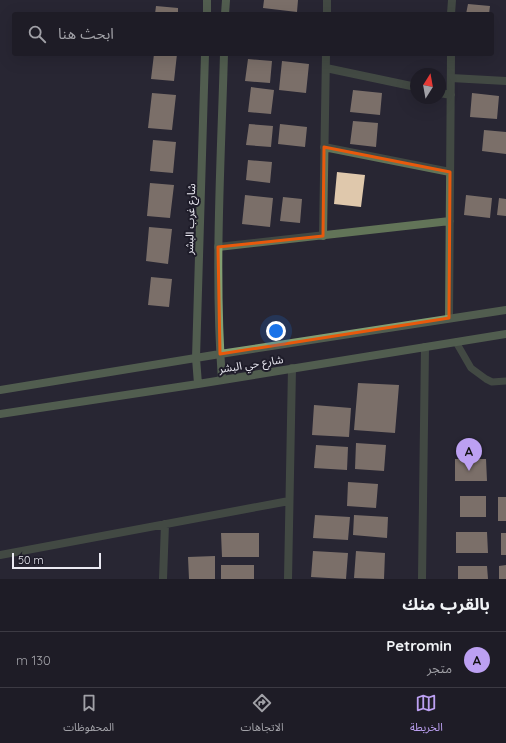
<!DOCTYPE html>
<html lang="ar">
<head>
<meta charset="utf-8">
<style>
	:root { --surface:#1e1c26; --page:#26252e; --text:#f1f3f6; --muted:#a1a1a7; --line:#3c3a43; --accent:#bca0f2 }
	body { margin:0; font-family:Quicksand,"Noto Sans Arabic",sans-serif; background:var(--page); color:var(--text); direction:rtl }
	.compass { position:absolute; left:410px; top:68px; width:36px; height:36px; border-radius:50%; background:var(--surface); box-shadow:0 4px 16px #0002; rotate:11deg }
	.scale { position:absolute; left:12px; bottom:10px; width:89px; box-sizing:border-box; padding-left:4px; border:2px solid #ebeaf3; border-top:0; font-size:11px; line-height:14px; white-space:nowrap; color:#ebeaf3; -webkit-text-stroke:3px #1e1c29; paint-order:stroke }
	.you { position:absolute; left:276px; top:331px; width:14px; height:14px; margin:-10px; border:3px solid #fff; border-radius:50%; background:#1a73e8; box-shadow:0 0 0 6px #1a73e833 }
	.badge { display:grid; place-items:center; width:26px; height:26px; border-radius:50%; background:var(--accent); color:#111; font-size:13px; font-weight:700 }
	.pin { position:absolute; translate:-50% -33px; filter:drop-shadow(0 1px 2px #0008) }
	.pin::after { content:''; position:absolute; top:21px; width:14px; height:12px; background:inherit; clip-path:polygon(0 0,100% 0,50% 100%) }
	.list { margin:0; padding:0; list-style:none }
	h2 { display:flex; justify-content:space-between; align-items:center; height:52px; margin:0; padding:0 16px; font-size:17px }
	h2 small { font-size:13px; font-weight:400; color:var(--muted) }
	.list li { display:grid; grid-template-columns:26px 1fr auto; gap:12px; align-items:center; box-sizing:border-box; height:56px; padding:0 16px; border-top:1px solid var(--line) }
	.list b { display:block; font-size:15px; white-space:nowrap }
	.list p { margin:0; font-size:13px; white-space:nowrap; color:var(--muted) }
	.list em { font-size:13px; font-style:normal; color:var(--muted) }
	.icon { flex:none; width:22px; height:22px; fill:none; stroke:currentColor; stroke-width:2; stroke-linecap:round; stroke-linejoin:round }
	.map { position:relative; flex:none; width:506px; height:579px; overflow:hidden; direction:ltr }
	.search { position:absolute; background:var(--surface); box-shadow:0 4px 16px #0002; left:12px; right:12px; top:12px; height:44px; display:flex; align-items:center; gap:10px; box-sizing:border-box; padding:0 14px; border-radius:4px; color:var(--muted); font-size:15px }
	.sheet { height:108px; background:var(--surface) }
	nav { display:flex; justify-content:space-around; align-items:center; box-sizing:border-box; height:56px; border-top:1px solid var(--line); background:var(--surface); font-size:11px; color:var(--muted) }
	nav a { display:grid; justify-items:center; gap:2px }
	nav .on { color:var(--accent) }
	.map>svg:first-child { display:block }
	.building { fill:#dfc8ac }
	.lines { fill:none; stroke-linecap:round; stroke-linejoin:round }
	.lane { stroke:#627458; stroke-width:7 }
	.street { stroke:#627458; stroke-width:8 }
	.secondary { stroke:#839f72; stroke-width:8 }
	.marked { fill:none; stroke:#e8590c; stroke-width:3; stroke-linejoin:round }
	.labels { text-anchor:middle; stroke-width:4; stroke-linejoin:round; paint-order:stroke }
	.street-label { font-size:11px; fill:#ebeaf3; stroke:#1e1c29 }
</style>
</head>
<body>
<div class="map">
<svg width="506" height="579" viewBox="0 0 506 579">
	<rect width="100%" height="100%" fill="#282633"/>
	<path class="building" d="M264 0H298L297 12 263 8Z
		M468 4 490 6 489 14H466Z
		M156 6 178 8V14H155Z
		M154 54H177L174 81 151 79Z
		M248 59 272 61 270 83 245 81Z
		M282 61 309 64 306 93 279 90Z
		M251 87 274 90 271 114 248 112Z
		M353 90 382 93 380 115 350 112Z
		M152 93 176 95 172 130 148 128Z
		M472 93 499 96 497 119 470 117Z
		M353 121 378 123 376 147 350 144Z
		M249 124 273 126 271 147 246 145Z
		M280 124 307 127 305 147 278 144Z
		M484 130 506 132V154L482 151Z
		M153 140 176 142 173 173 150 171Z
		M248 160 272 162 270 183 246 180Z
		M337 172 365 175 361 207 334 204Z
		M150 183 174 185 170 218 147 216Z
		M245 195 273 198 270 227 242 224Z
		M466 195 492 198 490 218 464 215Z
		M283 197 302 199 300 223 280 221Z
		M499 198 506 199V216L497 215Z
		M149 227 172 229 168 264 146 261Z
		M151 277 172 279 169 307 148 305Z
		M358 383 399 385 395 433 354 430Z
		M314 405 351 408 349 437 312 435Z
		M356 443 386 445 384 471 355 469Z
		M316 445 348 447 347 470 314 468Z
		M455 459H486L487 481H455Z
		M348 482 378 484 376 508 347 506Z
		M460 496H486V517H460Z
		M498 497H506V521H498Z
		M315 515 350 517 348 540 313 538Z
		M354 515 388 517 387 538 353 535Z
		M456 532H487L488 553H456Z
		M221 533H259V557H222Z
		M501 533H506V555H501Z
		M313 551 348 553 346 579 311 577Z
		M356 551 385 553 384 579 354 578Z
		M215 556V579H189L188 557Z
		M221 565H254V579H221Z
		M506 565V579H499V566Z
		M458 566H487L488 579H458Z"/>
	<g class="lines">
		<path class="lane" d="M456 342 471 368 486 379 492 382 506 381"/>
		<path class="street" d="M327 14V0
			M451 14 452 0
			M326 68 416 87
			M451 78 506 81
			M440 93 451 95
			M324 147 450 172
			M323 236 326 54
			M218 247 450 221
			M449 318 451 54
			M0 555 289 501
			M163 579 165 524
			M288 579 292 368
			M422 579 425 347"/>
		<path class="secondary" d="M207 14V0
			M225 14 226 0
			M222 380C214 271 221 162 224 54
			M198 384 196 358 205 54
			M0 390 220 354 506 310
			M0 414 198 384 506 334"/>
	</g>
	<path d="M0 0H506V579H0ZM324 147 450 172 449 318 220 354 218 247 323 236Z" fill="#282633" fill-opacity=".55" fill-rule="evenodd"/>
	<path class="marked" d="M324 147 450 172 449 318 220 354 218 247 323 236Z"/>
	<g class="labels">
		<g class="street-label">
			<text transform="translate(190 219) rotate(-88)" y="4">شارع غرب البشر</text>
			<text transform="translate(251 364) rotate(-9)" y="4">شارع حي البشر</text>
		</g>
	</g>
</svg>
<svg class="compass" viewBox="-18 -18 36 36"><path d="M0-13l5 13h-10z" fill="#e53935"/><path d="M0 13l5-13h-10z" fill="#a1a1a7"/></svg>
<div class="scale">50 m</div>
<div class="you"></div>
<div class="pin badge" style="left:469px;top:471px">A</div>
<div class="search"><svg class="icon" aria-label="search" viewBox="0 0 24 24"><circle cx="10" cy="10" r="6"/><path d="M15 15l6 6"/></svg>ابحث هنا</div>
</div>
<section class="sheet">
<h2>بالقرب منك<small></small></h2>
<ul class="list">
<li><span class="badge">A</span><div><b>Petromin</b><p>متجر</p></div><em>130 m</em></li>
</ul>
</section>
<nav>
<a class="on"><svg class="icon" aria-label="map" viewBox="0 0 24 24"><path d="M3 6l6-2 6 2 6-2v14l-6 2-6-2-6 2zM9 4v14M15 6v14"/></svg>الخريطة</a>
<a><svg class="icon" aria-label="directions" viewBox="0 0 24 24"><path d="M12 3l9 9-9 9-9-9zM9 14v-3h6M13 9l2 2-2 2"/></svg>الاتجاهات</a>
<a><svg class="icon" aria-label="saved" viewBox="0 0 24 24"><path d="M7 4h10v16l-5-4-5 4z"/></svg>المحفوظات</a>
</nav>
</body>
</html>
